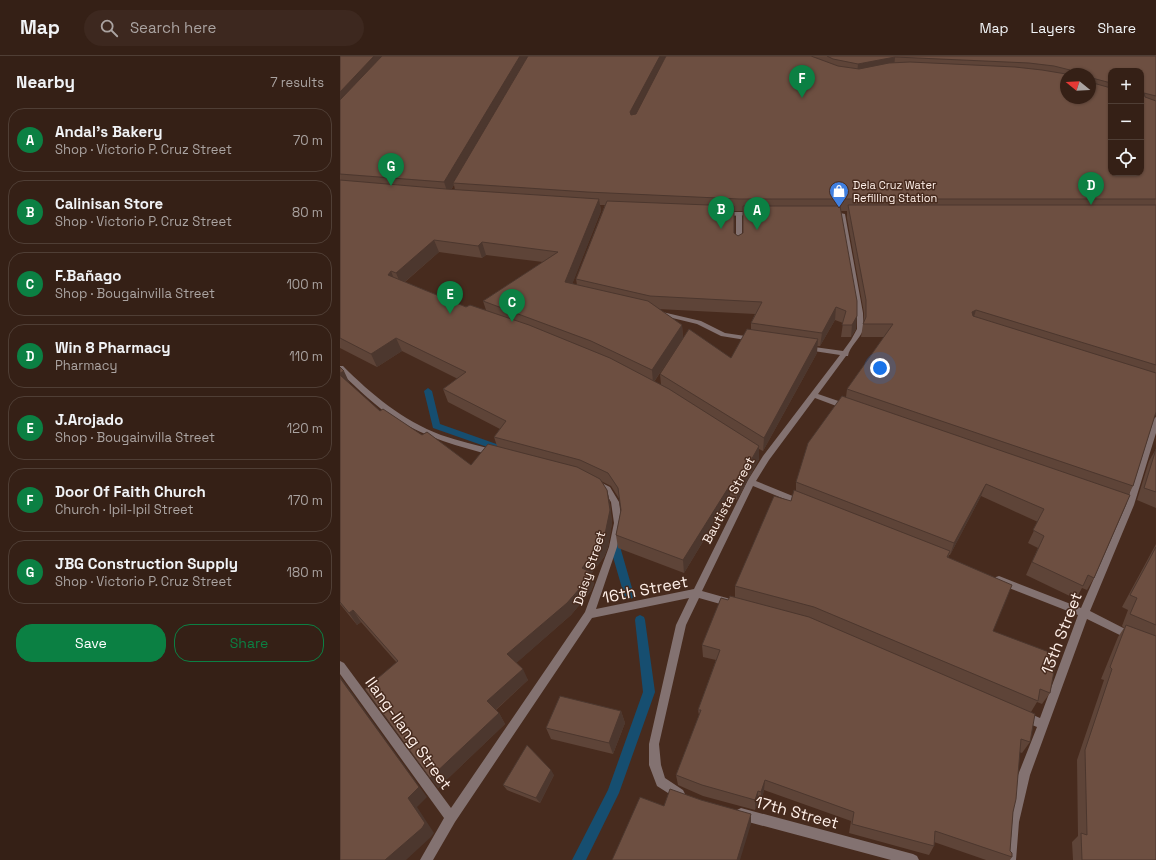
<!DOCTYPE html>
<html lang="en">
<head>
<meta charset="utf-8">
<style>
	:root { --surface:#352016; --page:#3d281f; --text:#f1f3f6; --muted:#aaa3a1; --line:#4f3e35; --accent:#0b8043 }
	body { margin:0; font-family:"Space Grotesk",sans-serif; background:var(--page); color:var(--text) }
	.controls { position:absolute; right:12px; top:12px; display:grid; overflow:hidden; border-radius:8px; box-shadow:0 1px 3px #0004 }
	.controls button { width:36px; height:36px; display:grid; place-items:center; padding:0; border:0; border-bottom:1px solid var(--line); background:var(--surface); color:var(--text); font:20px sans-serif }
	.compass { position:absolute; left:720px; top:12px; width:36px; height:36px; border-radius:50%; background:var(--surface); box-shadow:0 1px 3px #0004; rotate:288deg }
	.you { position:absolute; left:540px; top:312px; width:14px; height:14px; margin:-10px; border:3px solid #fff; border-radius:50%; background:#1a73e8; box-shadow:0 0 0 6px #1a73e833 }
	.badge { display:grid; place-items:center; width:26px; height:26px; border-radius:50%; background:var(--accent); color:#fff; font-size:13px; font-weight:700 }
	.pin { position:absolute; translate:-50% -33px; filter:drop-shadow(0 1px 2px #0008) }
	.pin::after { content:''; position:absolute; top:21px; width:14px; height:12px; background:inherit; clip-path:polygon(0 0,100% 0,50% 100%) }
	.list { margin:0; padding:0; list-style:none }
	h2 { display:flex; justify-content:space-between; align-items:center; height:52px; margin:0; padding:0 16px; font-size:17px }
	h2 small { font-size:13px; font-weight:400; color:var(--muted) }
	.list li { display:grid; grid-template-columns:26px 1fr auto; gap:12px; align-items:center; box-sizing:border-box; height:64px; margin:0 8px 8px; padding:0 8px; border:1px solid var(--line); border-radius:16px }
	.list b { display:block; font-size:15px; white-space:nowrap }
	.list p { margin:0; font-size:13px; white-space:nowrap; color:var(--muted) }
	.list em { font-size:13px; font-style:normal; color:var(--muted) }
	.actions { display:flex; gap:8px; padding:12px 16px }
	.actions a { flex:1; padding:9px 0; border:1px solid var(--accent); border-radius:16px; text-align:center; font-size:14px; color:var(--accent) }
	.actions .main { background:var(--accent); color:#fff }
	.icon { flex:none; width:22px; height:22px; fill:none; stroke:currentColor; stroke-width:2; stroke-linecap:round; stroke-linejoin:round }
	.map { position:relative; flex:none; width:816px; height:804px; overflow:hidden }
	header { display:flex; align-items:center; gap:24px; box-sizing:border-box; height:56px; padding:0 20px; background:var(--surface); border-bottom:1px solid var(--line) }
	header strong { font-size:19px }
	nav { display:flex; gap:22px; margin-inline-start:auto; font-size:14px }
	.search { width:280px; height:36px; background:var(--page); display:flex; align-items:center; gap:10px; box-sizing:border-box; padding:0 14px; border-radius:22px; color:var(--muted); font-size:15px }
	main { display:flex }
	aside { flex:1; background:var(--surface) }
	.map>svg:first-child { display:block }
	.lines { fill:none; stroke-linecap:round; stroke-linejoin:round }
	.stream { fill:#164e70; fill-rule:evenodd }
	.lane { fill:#837271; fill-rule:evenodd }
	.street { fill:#837271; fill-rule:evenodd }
	.wall { fill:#5e4438; fill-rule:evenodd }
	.shaded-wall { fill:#4c372e }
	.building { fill:#6d4f41; stroke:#4c372e; fill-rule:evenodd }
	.labels { text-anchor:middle; stroke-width:3; stroke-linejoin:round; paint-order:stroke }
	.far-poi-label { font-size:11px; fill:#fff0e9; stroke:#472b1e; text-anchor:start }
	.street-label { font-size:13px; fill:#fff0e9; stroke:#472b1e }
	.near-street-label { font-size:16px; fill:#fff0e9; stroke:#472b1e }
</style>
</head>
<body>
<header>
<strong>Map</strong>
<div class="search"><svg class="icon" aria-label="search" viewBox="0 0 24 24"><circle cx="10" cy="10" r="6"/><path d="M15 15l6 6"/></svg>Search here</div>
<nav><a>Map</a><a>Layers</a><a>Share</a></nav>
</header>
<main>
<aside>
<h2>Nearby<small>7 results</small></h2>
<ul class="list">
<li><span class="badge">A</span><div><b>Andal's Bakery</b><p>Shop · Victorio P. Cruz Street</p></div><em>70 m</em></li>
<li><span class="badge">B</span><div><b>Calinisan Store</b><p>Shop · Victorio P. Cruz Street</p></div><em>80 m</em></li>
<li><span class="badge">C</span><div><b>F.Bañago</b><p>Shop · Bougainvilla Street</p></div><em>100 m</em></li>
<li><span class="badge">D</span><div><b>Win 8 Pharmacy</b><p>Pharmacy</p></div><em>110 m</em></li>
<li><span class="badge">E</span><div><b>J.Arojado</b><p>Shop · Bougainvilla Street</p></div><em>120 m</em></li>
<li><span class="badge">F</span><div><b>Door Of Faith Church</b><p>Church · Ipil-Ipil Street</p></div><em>170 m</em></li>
<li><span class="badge">G</span><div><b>JBG Construction Supply</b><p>Shop · Victorio P. Cruz Street</p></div><em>180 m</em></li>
</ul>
<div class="actions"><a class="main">Save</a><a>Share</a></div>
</aside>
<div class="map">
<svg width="816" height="804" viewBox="0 0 816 804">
	<rect width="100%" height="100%" fill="#472b1e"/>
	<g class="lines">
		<path class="stream" d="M88 332 92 335 100 368 162 390 163 392 162 394H156L93 372 84 335Z
			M281 475 284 476 286 479 281 494 294 539 293 542 289 543 285 542 284 539 271 494 278 476Z
			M300 559 304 561 305 564 315 636 279 737 246 804H232L268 734 303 636 295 564 296 561Z"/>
		<path class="lane" d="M399 157 402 159V189L399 191 396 189V159Z"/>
		<path class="street" d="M414 156 416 157V159L384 160 381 158 384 156Z
			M500 157 505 158 523 257C523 262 524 269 523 274 520 283 509 291 508 300H506L478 338 510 349 511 351 507 354 475 342 429 404 416 425 465 445 466 447 465 449H459L413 430 362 535 394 544 396 547 394 550 391 551 359 542 346 569 319 688 321 709 325 722 343 734 345 738 343 742 339 744 317 730 309 709V688L336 569 349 542 252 562 115 766 93 804H80L104 762 0 618V605L4 607 111 752 245 556 269 491 274 467 271 446 264 435 254 430 253 428 254 426H260L270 431 279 446 282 467 277 491 256 553 354 533 408 424 423 400 500 299 467 294 464 292 467 290 503 295 511 284 517 273V257L499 158Z
			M318 255 361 265 385 277 412 281 415 283 412 285 381 280 357 268 316 258 315 257Z
			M0 310H3C32 339 62 364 101 379 119 385 137 389 155 394L156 396 152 399C119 391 86 381 57 364 36 351 18 333 0 316Z
			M816 361V377L794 449 750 555 793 577 795 580 793 583 790 584 747 563 690 719 679 766 676 804H664L667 766 678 719 697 671 680 664 679 660 680 656 684 655 700 662 738 559 656 527 654 524 656 521 659 520 741 552 786 449 812 364Z
			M401 752 573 798 577 800 579 804H551L401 764 397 762 395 758 397 754Z"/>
	</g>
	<path class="wall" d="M0 0H816V356L793 430 789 438 754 522 747 534 742 532 736 543 686 519 698 492 688 487 698 466 641 440 610 499H609L608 502 653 575 710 637 702 648 697 646 691 656 690 686 682 697 679 696 673 756 670 795 672 801 670 804H646L594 786V790L589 799 509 777 511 765 424 734 421 746 418 745 415 754 363 740 338 729 336 719 359 659 358 654 376 604 363 601 362 589 388 544 395 541V530L451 445 456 435V426L506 341 507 333 544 281H521L523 268 524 265V257L507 162V155H501L516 273 511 281H501L503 267 495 264 480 290H477V297L423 395 419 393V403L397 444 390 441 344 517 278 492 276 479 281 454 280 444 271 430 261 425 267 434 270 447 272 467 268 491 264 501 251 518 254 528 251 535 231 559 176 607 188 624 156 654 159 657 165 668 98 732 57 607 21 566 17 569 0 548V311L10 328 40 355 82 379 131 409 157 390 154 381 160 373 108 346 103 333 118 323 62 295 37 311 0 292ZM771 15H801L771 117ZM726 18H750L726 42ZM114 129 115 134H111ZM260 149H265L236 223 237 229 232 228 261 155ZM394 155H403V177L398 180 394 177ZM99 196 142 202 146 199 203 206 143 245 146 254 126 251 65 226ZM318 253 415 258 411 267V273L391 302 320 318 321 329 314 326 343 282 342 269Z
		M816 393V452L797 444 809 405Z
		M816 488V804H733L732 786 738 780 737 704 764 624 761 623 778 581 784 572 782 570 788 554 782 551Z
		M281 655 285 667 273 698 211 683 206 672Z
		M214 719 200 747 167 734 163 729Z"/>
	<path class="shaded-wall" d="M34 0H48L0 51V36Z
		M180 0H188L113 127 114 129 108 138 104 126Z
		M320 0H326L292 67 290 56Z
		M555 1 554 12 517 18 518 8Z
		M259 143 261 155 228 239 225 226Z
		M94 184 99 196 61 229 56 217Z
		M142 186 146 199 142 202 138 190Z
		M51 215 56 228 48 219Z
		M496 251 495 264 480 290 482 277Z
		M636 254 632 267V256Z
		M517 260 516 273 511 281 512 269Z
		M342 269 343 282 313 327 312 314Z
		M56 282 62 295 37 311 31 298Z
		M478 283 477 297 423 395 424 382Z
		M4 315 10 328 0 320V317Z
		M419 390V403L397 444 396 431Z
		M646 428 641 440 610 499 614 487Z
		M390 429V441L344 517 343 504Z
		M267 434 270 447 272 467 268 491 264 501 251 518 254 528 251 535 231 559 173 610 167 598 242 512Z
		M13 554 21 566 17 569 9 557Z
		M183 613 188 624 153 656 147 645Z
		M0 620 87 741 77 751 94 777 91 781 66 804H45L68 742 0 622Z
		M281 655 285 667 273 698 269 687Z
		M159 657 165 668 98 732 90 722Z
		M211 714 214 719 200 747 196 742Z
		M425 724 424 734 421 746V736Z
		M418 735V745L415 754V744Z
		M411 758V768L400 804H397Z"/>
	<path class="building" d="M0 0H34L0 36Z
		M42 0H180L104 126 0 118V44Z
		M188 0H320L290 56 291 59 296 58 326 0H471L498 10 519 13 549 7 570 6 675 11 702 14 726 18V42H750V18H730L731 17 730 14 714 10 689 7 555 1 518 8 493 3 487 0H816V40L804 37 805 41 816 45V143H399L247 136 113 127ZM771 15H801V117H771V32L753 27 752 22 771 27Z
		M0 124 106 133 259 143 225 226 308 245 342 269 312 314 251 285 143 245 218 196 142 186 138 190 94 184 56 217 51 215 48 219 126 251 130 249 189 269 270 302 329 333 419 390 396 431 390 429 343 504 276 479 281 454 278 432 268 417 240 404 154 381 166 365 103 333 126 316 56 282 31 298 0 282Z
		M267 145 394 150V177L398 180 403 177V150H500L517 245V260L512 269H502L506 255 496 251 482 277 411 267 422 246 310 240 236 223Z
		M508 149H816V309L636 254 632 256 633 260 816 317V356L793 430 507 333 553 268H523L526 261V244Z
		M349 273 391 302 407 273 478 283 424 382 320 318Z
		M0 311 4 315 0 317Z
		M0 319 40 355 43 353 82 379 87 376 131 409 148 388 237 411 260 423 267 434 270 454 265 478 261 488 242 512 250 516 248 523 227 547 167 598 183 613 147 645 159 657 90 722 25 633 58 605 13 554 9 557 0 546Z
		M502 340 790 439 754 522 748 519 743 530 692 506 704 480 693 474 704 453 646 428 614 487 456 426 468 387Z
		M816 393V436L804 432Z
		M454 434 610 495 607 501 672 529 653 575 717 599 710 637 700 633 698 645 474 551 395 530 434 440 451 445Z
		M816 491V569L790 558 797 542 790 539Z
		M390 540 469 561 695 658 690 686 681 683 676 743 673 756 670 795 672 797V801L595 775 594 790 512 768 514 756 425 724 421 736 418 735 415 744 362 729 336 719 361 654H358L380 594 362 589 381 542 388 544Z
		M786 569 816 580V804H742L741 777 747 779 745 694 772 613 770 611Z
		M0 622 79 731 68 742 85 767 82 772 45 804H0Z
		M220 640 281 655 269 687 206 672Z
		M187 689 211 714 196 742 163 729Z
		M330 733 361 744 411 758 397 804H399H272L300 741 324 750Z"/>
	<defs>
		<symbol id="shop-pin" viewBox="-11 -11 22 30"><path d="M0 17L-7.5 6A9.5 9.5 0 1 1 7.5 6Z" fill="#3f7fe0" stroke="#472b1e"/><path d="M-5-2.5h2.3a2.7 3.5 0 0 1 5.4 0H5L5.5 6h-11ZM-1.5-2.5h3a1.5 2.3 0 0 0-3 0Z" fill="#fff"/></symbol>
	</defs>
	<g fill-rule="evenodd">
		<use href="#shop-pin" x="488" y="124" width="22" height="30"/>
	</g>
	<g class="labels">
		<g class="far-poi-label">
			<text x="513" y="133">Dela Cruz Water<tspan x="513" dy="13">Refilling Station</tspan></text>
		</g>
		<g class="street-label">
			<text transform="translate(388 444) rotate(-62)" y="5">Bautista Street</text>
			<text transform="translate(249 512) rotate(-72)" y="5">Daisy Street</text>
		</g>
		<g class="near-street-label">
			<text transform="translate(305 533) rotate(-11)" y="6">16th Street</text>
			<text transform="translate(721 577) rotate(-69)" y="6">13th Street</text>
			<text transform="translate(69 677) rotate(54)" y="6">Ilang-Ilang Street</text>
			<text transform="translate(457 756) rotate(15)" y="6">17th Street</text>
		</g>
	</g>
</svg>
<div class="controls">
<button>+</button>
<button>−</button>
<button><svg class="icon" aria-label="locate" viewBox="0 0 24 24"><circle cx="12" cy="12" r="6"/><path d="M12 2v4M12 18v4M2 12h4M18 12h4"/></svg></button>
</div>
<svg class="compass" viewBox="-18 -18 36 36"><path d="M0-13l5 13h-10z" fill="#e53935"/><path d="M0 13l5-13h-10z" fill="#aaa3a1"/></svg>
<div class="you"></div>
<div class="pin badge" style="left:417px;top:174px">A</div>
<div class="pin badge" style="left:381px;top:173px">B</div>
<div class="pin badge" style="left:172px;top:266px">C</div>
<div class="pin badge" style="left:751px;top:149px">D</div>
<div class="pin badge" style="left:110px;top:258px">E</div>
<div class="pin badge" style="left:462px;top:42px">F</div>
<div class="pin badge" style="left:51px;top:130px">G</div>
</div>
</main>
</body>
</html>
